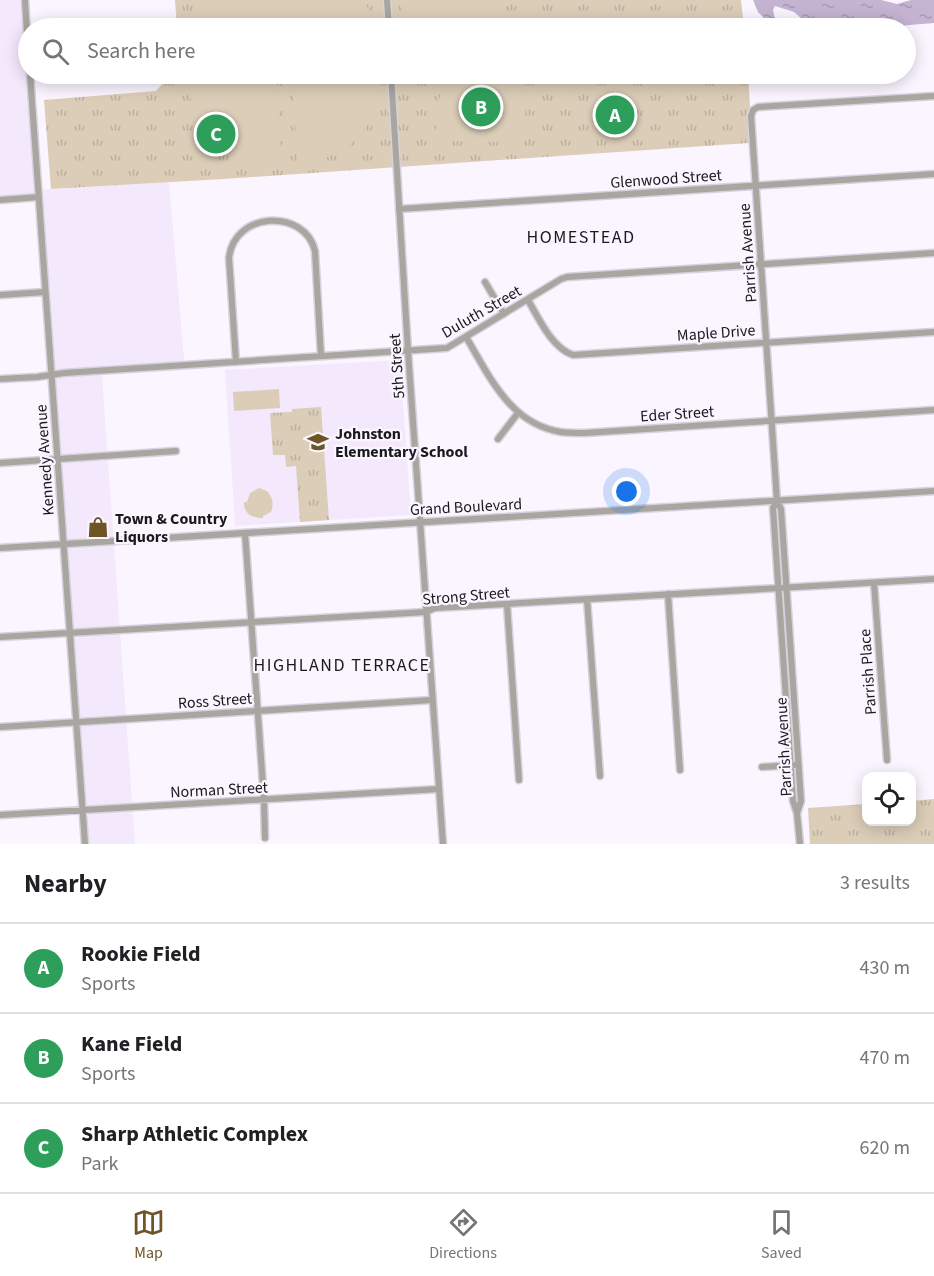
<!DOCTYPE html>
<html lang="en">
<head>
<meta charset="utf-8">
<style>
	:root { --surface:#fff; --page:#f2f2f2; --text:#202124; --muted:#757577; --line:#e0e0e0; --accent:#6f5426 }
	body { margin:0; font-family:"Source Sans 3",sans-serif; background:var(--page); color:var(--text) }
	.controls { position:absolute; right:18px; bottom:18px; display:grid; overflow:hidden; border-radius:12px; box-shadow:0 3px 15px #0003 }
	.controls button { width:54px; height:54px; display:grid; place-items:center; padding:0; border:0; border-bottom:2px solid var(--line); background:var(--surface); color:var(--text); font:30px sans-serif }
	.you { position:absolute; left:627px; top:492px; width:21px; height:21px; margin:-15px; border:4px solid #fff; border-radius:50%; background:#1a73e8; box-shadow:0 0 0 9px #1a73e833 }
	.badge { display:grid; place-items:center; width:39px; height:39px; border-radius:50%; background:var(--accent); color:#fff; font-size:20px; font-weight:700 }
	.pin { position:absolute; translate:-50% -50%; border:3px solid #fff; box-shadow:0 2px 6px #0006 }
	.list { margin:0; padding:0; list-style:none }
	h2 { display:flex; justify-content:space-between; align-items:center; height:78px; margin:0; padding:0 24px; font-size:26px }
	h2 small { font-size:20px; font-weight:400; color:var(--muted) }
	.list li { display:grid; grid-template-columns:39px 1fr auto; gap:18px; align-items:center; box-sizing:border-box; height:90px; padding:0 24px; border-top:2px solid var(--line) }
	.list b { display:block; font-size:22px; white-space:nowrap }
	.list p { margin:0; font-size:20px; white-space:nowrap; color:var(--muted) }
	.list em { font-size:20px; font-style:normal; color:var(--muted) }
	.icon { flex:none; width:33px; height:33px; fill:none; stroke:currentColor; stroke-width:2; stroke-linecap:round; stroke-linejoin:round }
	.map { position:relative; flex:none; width:934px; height:844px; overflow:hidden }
	.search { position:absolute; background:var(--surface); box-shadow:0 3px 15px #0003; left:18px; right:18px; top:18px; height:66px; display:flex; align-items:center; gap:15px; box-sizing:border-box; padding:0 21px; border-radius:33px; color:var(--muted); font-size:22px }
	.sheet { height:348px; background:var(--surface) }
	nav { display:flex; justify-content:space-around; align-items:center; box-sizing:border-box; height:84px; border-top:2px solid var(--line); background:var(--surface); font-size:16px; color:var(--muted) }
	nav a { display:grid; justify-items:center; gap:3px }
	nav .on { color:var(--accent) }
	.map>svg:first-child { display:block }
	.built { fill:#f4e9fc }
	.grass { fill:url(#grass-tufts) }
	.pitch { fill:#dbcdb8 }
	.water { fill:url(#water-ripples) }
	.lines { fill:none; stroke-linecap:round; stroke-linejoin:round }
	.minor-casing { stroke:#d6d2db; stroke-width:9 }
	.minor { stroke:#a9a5a0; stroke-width:6 }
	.labels { text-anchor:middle; stroke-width:4.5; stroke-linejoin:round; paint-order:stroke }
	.street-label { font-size:16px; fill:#1b191d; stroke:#faf5ff }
	.poi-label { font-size:16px; font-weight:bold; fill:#1b191d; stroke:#faf5ff; text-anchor:start }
	.neighbourhood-label { font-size:18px; letter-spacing:1.5px; fill:#1b191d; stroke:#faf5ff }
</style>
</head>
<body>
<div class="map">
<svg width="934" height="844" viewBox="0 0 934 844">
	<defs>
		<pattern id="grass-tufts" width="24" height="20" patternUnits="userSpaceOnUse" patternTransform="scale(1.5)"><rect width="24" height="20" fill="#dbcdb8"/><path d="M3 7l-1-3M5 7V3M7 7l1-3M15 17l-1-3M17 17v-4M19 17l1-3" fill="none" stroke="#bbaf9e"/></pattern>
		<pattern id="water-ripples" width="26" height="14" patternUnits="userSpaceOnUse" patternTransform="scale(1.5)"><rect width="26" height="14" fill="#c4b3d1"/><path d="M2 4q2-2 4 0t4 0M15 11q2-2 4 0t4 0" fill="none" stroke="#a899b3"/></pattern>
	</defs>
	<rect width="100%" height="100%" fill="#faf5ff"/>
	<path class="built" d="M0 0H23L37 196 0 198Z
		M169 182 185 370 102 375 135 844H86L40 190Z
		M400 360 411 515 235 526 225 370Z"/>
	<path class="grass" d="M175 0H741L744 28H177Z
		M171 74H748L750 106 747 114 749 143 223 179 51 189 44 100 156 91Z
		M321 407 329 520 300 522 296 466 286 467 285 455H273L270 413 292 412V409Z
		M934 799V844H810L808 808 866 804V822H912V801Z"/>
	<path class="pitch" d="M205 0H270L272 28H190L194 18Z
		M287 0H362L368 8 375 28H289Z
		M401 0H496L497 21 406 23 403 19Z
		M321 74H379C385 124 347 161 298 163L292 81 298 75Z
		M452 74H522L525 112 526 136 520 142 436 141C436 119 436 90 452 74Z
		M537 74H592C584 83 574 101 561 101L551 93Z
		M269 77 276 82 282 164C274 165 266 166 258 165 216 158 190 124 189 82Z
		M667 82 681 83 680 106H666Z
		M610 87 633 90 636 125 631 128 598 127 593 106Z
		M279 389 280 408 234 411 233 392Z
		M259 488 267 491C273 498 274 504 271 512L263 516V518C253 518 243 514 244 502H247L250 493Z"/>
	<path class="water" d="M753 0H881L897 4 911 0H934V23L873 28H814L808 21 803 20 794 12 775 6 773 10 775 19 786 23 803 26 802 27 771 25 758 12Z"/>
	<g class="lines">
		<defs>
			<path id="minor" d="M25 0 28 50
				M387 0 389 28
				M30 74 85 844
				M391 74 408 351 443 844
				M0 200 39 197
				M399 209 934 174
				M485 282 504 314
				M0 295 45 292
				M528 300C539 319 552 348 573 355L934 332
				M466 337C490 377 510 424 561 432 569 433 577 433 585 433L934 410
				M236 362 229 258C234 211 305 208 315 251L321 356
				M0 379 37 377 64 373 447 348 561 279 567 277 934 253
				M498 439 518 413
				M0 463 176 451
				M777 501 773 508 793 801 797 813 800 844
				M245 533 264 800 265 838
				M0 548 934 491
				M874 583 887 760
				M668 594 680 770
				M587 599 600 776
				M507 604 519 780
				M0 637 426 612 435 608 934 579
				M0 727 432 700
				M762 767 794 765
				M797 813 801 801 781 509 777 501 751 116 753 110 758 107 934 96
				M0 815 439 789"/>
		</defs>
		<use href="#minor" class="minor-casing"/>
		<use href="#minor" class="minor"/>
	</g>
	<defs>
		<symbol id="school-bare" viewBox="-9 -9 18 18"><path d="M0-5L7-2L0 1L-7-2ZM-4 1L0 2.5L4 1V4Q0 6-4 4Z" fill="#6f5426" stroke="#faf5ff" stroke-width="2.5" paint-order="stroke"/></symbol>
		<symbol id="shop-bare" viewBox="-9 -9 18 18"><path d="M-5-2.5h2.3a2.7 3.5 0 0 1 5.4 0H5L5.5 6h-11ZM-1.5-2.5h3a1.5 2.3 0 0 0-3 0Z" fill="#6f5426" stroke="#faf5ff" stroke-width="2.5" paint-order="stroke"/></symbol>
	</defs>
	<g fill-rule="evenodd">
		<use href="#school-bare" x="303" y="427" width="30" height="30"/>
		<use href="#shop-bare" x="83" y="512" width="30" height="30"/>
	</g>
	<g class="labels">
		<g class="street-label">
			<text transform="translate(666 178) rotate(-4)" y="6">Glenwood Street</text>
			<text transform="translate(747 253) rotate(-94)" y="6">Parrish Avenue</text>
			<text transform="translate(481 311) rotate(-30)" y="6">Duluth Street</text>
			<text transform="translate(716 332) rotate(-4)" y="6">Maple Drive</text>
			<text transform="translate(396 366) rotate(-94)" y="6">5th Street</text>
			<text transform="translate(677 413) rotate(-4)" y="6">Eder Street</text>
			<text transform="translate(44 460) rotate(-94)" y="6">Kennedy Avenue</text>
			<text transform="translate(466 506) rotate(-3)" y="6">Grand Boulevard</text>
			<text transform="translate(466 595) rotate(-5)" y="6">Strong Street</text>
			<text transform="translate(867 672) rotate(-94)" y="6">Parrish Place</text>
			<text transform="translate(215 700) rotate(-4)" y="6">Ross Street</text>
			<text transform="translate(783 747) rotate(-93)" y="6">Parrish Avenue</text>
			<text transform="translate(219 789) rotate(-3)" y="6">Norman Street</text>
		</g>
		<g class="poi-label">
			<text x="335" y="439">Johnston<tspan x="335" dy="18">Elementary School</tspan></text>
			<text x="115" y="524">Town &amp; Country<tspan x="115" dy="18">Liquors</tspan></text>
		</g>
		<g class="neighbourhood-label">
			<text x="581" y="243">HOMESTEAD</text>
			<text x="342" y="671">HIGHLAND TERRACE</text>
		</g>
	</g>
</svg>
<div class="controls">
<button><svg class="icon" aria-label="locate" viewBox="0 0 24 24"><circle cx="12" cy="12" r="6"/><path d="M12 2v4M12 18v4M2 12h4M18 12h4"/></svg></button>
</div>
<div class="you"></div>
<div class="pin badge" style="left:615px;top:115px;background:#2e9e5b">A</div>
<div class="pin badge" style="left:481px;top:107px;background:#2e9e5b">B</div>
<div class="pin badge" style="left:216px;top:134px;background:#2e9e5b">C</div>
<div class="search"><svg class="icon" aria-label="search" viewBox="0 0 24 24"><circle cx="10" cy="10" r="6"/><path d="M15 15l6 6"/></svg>Search here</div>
</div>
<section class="sheet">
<h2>Nearby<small>3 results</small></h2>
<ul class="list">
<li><span class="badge" style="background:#2e9e5b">A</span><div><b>Rookie Field</b><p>Sports</p></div><em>430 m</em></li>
<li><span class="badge" style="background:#2e9e5b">B</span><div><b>Kane Field</b><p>Sports</p></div><em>470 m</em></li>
<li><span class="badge" style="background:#2e9e5b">C</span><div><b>Sharp Athletic Complex</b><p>Park</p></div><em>620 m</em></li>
</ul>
</section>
<nav>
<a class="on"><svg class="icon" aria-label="map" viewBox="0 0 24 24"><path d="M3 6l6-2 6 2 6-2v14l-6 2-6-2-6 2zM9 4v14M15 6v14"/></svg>Map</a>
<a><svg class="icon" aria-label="directions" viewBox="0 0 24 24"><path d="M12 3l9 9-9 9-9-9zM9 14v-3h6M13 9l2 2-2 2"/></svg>Directions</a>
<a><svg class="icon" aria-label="saved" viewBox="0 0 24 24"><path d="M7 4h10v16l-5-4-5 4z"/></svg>Saved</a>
</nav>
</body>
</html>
